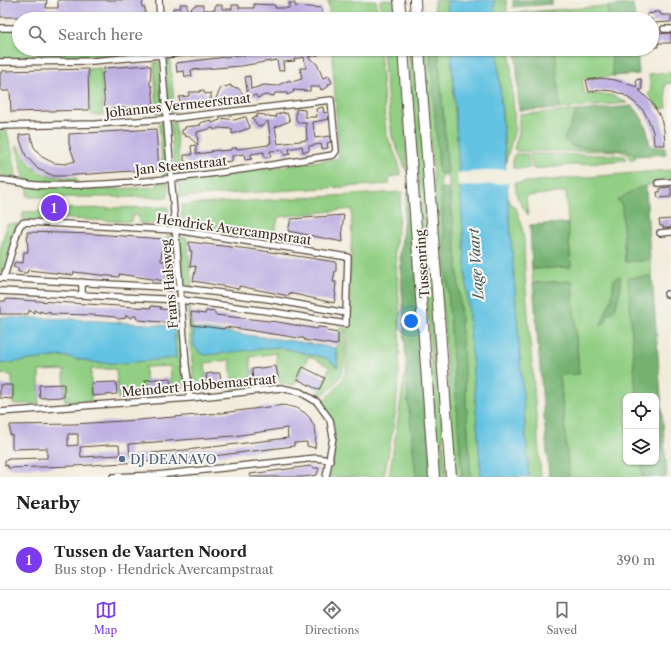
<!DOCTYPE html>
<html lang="en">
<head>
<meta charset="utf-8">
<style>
	:root { --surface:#fff; --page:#f2f2f2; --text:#202124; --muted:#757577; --line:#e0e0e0; --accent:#7c3aed }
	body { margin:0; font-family:"Libre Caslon Text",serif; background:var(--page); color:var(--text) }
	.controls { position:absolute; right:12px; bottom:12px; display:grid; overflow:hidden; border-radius:8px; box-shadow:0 1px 3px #0004 }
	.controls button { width:36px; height:36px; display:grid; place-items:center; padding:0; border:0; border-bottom:1px solid var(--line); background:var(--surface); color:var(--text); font:20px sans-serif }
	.you { position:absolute; left:411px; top:321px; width:14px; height:14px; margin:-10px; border:3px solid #fff; border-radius:50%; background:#1a73e8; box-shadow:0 0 0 6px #1a73e833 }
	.badge { display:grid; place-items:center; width:26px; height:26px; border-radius:50%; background:var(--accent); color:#fff; font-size:13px; font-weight:700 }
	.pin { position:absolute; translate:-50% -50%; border:2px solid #fff; box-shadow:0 1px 4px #0006 }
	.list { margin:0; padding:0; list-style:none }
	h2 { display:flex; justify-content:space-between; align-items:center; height:52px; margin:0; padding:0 16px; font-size:17px }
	h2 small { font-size:13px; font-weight:400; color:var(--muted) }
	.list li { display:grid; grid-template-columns:26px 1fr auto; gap:12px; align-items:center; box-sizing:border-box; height:60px; padding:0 16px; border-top:1px solid var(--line) }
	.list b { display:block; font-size:15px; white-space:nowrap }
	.list p { margin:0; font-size:13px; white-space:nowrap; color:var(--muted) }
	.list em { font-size:13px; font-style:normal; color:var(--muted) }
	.icon { flex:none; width:22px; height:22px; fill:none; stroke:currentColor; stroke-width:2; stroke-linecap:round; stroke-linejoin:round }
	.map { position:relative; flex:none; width:671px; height:477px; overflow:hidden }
	.search { position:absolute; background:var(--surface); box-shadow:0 1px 3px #0004; left:12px; right:12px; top:12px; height:44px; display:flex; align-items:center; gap:10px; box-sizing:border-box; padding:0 14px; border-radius:22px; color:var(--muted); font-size:15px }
	.sheet { height:112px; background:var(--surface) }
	nav { display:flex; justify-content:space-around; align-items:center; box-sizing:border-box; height:56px; border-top:1px solid var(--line); background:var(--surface); font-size:11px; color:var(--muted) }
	nav a { display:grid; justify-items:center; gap:2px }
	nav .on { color:var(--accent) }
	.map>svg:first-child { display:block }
	.green { fill:#92cf84; stroke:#667c51 }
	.forest { fill:#75b272; stroke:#586e48 }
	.water { fill:#64c2e2; stroke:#507680 }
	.pier { fill:#f1ebd9 }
	.building { fill:#beb1e2; fill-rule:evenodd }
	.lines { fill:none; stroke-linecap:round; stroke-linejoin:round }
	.street-casing { stroke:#56473a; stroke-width:8 }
	.highway-casing { stroke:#56473a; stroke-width:12 }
	.street { stroke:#fff; stroke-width:5.5 }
	.highway { stroke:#fff; stroke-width:10 }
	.service-dot { fill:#5c6f8a; stroke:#f6f6f2; stroke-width:1.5 }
	.labels { text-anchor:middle; stroke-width:4; stroke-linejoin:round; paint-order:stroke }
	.street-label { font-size:13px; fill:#3b2a1e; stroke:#f6f6f2 }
	.service-label { font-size:13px; fill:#4e5e75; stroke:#f6f6f2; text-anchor:start }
	.water-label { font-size:14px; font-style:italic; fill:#475859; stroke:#f6f6f2 }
</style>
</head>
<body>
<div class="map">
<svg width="671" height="477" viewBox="0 0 671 477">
	<rect width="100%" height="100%" fill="#f6f6f2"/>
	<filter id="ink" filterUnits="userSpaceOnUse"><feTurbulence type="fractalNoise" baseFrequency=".025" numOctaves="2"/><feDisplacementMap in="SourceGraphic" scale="8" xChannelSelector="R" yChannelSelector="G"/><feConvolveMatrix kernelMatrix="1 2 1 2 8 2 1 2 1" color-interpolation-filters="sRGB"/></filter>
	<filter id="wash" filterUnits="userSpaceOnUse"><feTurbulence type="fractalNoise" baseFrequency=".012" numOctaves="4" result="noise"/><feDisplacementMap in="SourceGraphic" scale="16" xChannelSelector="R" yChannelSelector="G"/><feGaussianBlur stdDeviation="0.9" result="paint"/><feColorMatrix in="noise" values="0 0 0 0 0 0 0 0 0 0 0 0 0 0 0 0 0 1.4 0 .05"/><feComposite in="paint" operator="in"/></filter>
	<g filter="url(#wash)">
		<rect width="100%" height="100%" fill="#f1ebd9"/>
		<path class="green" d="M328 0H376L378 19H330Z
			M380 0H395L397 19H381Z
			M434 0H447L448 19H435Z
			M494 0H506L508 19H495Z
			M607 6 609 19H553L552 10Z
			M0 30H19V49H157V51L131 55 0 59Z
			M332 49H380L386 134 398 161 401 175 390 177 389 184 179 197V182L339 158Z
			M383 49H399L408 174 392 137 388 104Z
			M408 49H416L446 477H439L417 159Z
			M424 49H430L440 173 448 172 438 49H451L466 276 481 477H471L457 260 448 175 440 176 462 477H455Z
			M497 49H510L515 129 506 162Z
			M555 49H611L613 76 582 79 585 95C604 94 610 92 627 103L560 109Z
			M165 60H170L175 112H169Z
			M154 62H159L163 113H157Z
			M101 68 103 115H91L88 69Z
			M671 72V83L665 84 667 108 659 109 648 94 651 91 649 74Z
			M577 111 565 137V141L572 146 576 147 626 150 635 156V159H630L627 154 619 151H517L514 149 519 132V114Z
			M165 122 169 175H163L159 123Z
			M170 122H175L180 174H175Z
			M0 129H6L14 159 16 177 0 176Z
			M16 146H19C33 175 45 177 76 178L78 183H35L25 180Z
			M515 154H528L530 168H513V156Z
			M530 154 614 155 624 156 626 159 625 160 533 169Z
			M671 170V179L656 180V183L639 188 622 205 625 262 650 260 652 276 629 279 636 396H626V462H642L643 477H569L560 375 579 373 572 281 533 283 532 269 571 267 566 192 526 196 528 215 517 197 515 183Z
			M157 183H168V197H31L27 196 29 186 89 187V190L157 187Z
			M402 192 395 250 400 314 399 370 396 410 384 477H329C334 450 343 425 321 402 332 393 342 384 346 370L347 327 350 322 349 268 352 256 351 255 352 209 278 217 274 238 181 226 182 205Z
			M508 199 517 211 521 222 524 240 525 277 541 477H529Z
			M168 207 169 225 139 223 138 215H133L132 222 55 218V209Z
			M53 211V221L23 220V212Z
			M7 224H18L3 272 0 275V251Z
			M167 235 173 236 176 282 174 285 169 284Z
			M179 237 187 238 192 287 184 286Z
			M173 303H177L184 385 176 395H172L170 366 145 367 146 397 118 399 116 369H91V402L65 401 64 370 39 371V404H13L12 375 0 374V363L62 356 99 363 176 358Z
			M187 305H190L192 328H193L194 347 202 354 278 347 326 358 337 367 338 357 336 348 338 346 340 327 345 328C344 342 347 366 339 378 335 386 326 392 319 398L316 397 330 367 309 356 294 385 279 383 276 353 250 357 253 388 233 390 230 360 205 363 207 392H205L194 384Z
			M407 361 408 399 416 477H389Z"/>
		<path class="forest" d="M513 0H552V4L513 7Z
			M633 4 635 19H609L607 6Z
			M552 10 553 19H514V13Z
			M430 49H438L448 173H439Z
			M516 49H555L560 109 519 110Z
			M611 49H637L639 74 613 76Z
			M632 106C644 117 648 130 650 146L665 148 666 154 635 156 626 150 575 147 565 141V137L577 111Z
			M646 186 650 260 625 262 622 206 617 200 638 188Z
			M440 188H449L457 260 471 477H462Z
			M410 191 432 477H416L408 399 400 255 405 208 408 192Z
			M561 223 568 224 571 267 532 269 530 225Z
			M620 276 621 286 615 310 607 315 606 322 600 326 612 298 614 279Z
			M652 276 667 477H643L642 462H656V396H636L628 278Z
			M572 281 579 374 560 375 569 477H549L533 283Z"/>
		<path class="water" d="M447 0H494L495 19H448Z
			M451 49H497L529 477H481L466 276Z
			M0 317 72 319 174 326 176 358 124 363H99L62 356 0 364Z
			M193 328 293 341 336 348 338 367 326 358 278 347 206 355 202 354 194 347Z"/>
		<path class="pier" d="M508 169 509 183 458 187 457 173Z"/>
		<g id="blocks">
			<path class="building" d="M0 0H47L46 8H58V0H143L142 7H145V17H0Z
				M289 3H295V6L322 8V18L173 17V8H181L180 4H187V13L195 5H203V10H215V5H222V9H232V5H239V8H254V4L275 5V8H289Z
				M654 12H660L661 15H671V22L652 23V19H647V14L654 13Z
				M671 33V43H658V47H653L652 34Z
				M292 49H323L318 55 308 57 317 64 323 78 329 76 332 83 328 84 329 86 326 88 321 90 320 87H310V91L293 90 294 92 287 95V93H275L274 96 266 95 257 98 256 95 248 97 245 77 250 76 251 89 264 85 276 86 290 80 291 82 302 79 300 68H306L304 57 294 59 295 61 283 62 284 70 279 71 277 60 241 66 191 70 192 76 185 77 184 71 177 72 176 63Z
				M148 65V66H151L150 86H152L154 106 105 109 102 73H104V68Z
				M88 69 89 110 11 112 10 91H2L0 85V73H2V71Z
				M601 78 615 80 637 87 636 80 641 79 642 90H639L652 103 660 116 664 130 665 145H654L653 132 649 121 643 110 634 102 624 95 613 91 601 90 589 92 586 80Z
				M231 85V87L238 88 246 97H240V100H231L218 103 215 100 221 88Z
				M200 90 204 91 205 94 211 93V100L205 101V104H180L179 97 189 96V92H200Z
				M323 107 324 113 328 112 329 119 313 122 315 138 330 136 331 142 327 143 328 148 322 149 321 144 309 146V151L303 152 302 146 289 149 290 154 284 155 283 150 270 151 271 157H264V152L251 154 252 159 245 160 244 154 232 156V161L226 162 225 157 213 159V164H207L206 160 197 161 194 162V166L188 167 187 162 184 161V155H192L191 146 196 145V154L212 152 211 151 219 150V151L231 150V148H237V149L269 145V143H271L268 121 262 126H258L252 118 257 117V114L265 115V116L277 117 276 115 284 112V114L287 113 290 121 275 127 278 144 307 140 306 123H298L296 121V109L305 110V117H317L316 109Z
				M244 117H246L250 128 232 134V129L219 128 214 130 213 128 197 132 198 145 188 136 186 137 185 134H182V130L185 129V127L201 125 200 123 211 120 212 123 220 120V118L235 120Z
				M156 129 159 169 63 176H54L38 169 26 156 20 140 19 135 30 134 34 147 42 157 54 163 65 164 75 161 69 144V134Z
				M671 187V197L658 198 657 192H660V188Z
				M344 215 342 229 343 242 288 231 291 219Z
				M671 219V228H663V226H660L659 220Z
				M27 232 95 234 164 239 165 249 162 248 161 261H165V271H166L165 281 119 274V277L74 272 73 275 28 270 27 273 18 272V268L13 267 15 262 23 263 24 252H28Z
				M189 242 257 250 336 262V271H335L333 282H336L335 293 336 294 334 303 289 293V296L239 286V289L193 281 196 266 190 267 192 251H190Z
				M6 299 151 308V306L161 307 160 309 174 310 175 322 173 321 172 323 139 320 136 318V315L131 318 126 315V318L118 319 115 317 93 315 50 314V311L45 313 40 311V313L34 310V313L29 310V313L26 314H0V301H6Z
				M206 311 215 312V315L278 322 317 329 318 327 327 328V331L338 333V344H337L336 345 304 340V338H299L241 329 225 327 224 329 192 325 191 312 205 314Z
				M276 366 278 377 253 382 252 369Z
				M303 367 325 378 319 390 297 379Z
				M212 373H220L221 386 208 387 206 374Z
				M170 378 171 391H146L145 380Z
				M116 382 117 394 92 396 91 383Z
				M64 384V397L40 398 39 385Z
				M0 385H13V399L0 398Z
				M284 405 297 408 305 413 310 418 315 428 316 435 315 448 307 446V442L294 443V446L197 458 158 461 74 466 8 468V465L5 466V460H8V459L47 458V448L12 449V435H10V425L75 424 138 420 221 413ZM287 428 288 438 195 449 130 455 129 444 234 436ZM68 434H78V445L68 446ZM109 445H119L120 455 81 457 80 447Z
				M311 466 314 468H319L317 475 303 477H251L250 474Z"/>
		</g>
	</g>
	<g filter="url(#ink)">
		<use href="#blocks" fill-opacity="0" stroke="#56473a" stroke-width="1"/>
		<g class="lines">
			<defs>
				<path id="street" d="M159 0 160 19
					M0 28H19
					M664 29H671
					M161 49 186 364 190 398
					M0 62 92 61 162 55 218 49
					M0 126 96 124 166 119 331 100 336 151 333 155C250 169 167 182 82 185 67 185 51 186 36 185 24 184 12 180 0 180
					M658 183 671 182
					M660 233 671 232
					M4 277 19 227 22 223 27 222 175 230 348 257 346 313
					M0 278 181 288 269 299 346 313V324L267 311 181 300 0 291
					M82 294V282
					M667 294H671
					M0 412 190 398 281 388 300 392 317 402 330 420 333 437 326 477
					M113 477 157 475 316 458 330 460"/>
				<path id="highway" d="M399 0 401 19
					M415 0 416 19
					M403 49 434 477
					M419 49 451 477"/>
			</defs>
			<use href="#street" class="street-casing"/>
			<use href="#highway" class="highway-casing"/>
			<use href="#street" class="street"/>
			<use href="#highway" class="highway"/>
		</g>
	</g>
	<circle class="service-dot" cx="122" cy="459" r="4"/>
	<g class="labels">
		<g class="street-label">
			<text transform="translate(178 105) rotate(-6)" y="5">Johannes Vermeerstraat</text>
			<text transform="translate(181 165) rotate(-6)" y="5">Jan Steenstraat</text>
			<text transform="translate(234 229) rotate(8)" y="5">Hendrick Avercampstraat</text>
			<text transform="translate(422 264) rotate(-94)" y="5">Tussenring</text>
			<text transform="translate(169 284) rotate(-95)" y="5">Frans Halsweg</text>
			<text transform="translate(199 385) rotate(-5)" y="5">Meindert Hobbemastraat</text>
		</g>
		<g class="service-label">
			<text x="130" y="464">DJ DEANAVO</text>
		</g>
		<g class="water-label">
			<text transform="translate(476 264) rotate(-94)" y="5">Lage Vaart</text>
		</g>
	</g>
</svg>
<div class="controls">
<button><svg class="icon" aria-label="locate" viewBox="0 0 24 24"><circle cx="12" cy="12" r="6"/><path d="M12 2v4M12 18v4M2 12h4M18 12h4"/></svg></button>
<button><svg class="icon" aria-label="layers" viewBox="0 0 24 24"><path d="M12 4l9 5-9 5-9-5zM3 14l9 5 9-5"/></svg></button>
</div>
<div class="you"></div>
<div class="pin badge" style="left:54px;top:208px">1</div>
<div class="search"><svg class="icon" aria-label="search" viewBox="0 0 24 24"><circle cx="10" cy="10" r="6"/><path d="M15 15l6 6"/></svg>Search here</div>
</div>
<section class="sheet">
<h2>Nearby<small></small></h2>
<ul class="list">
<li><span class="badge">1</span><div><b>Tussen de Vaarten Noord</b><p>Bus stop · Hendrick Avercampstraat</p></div><em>390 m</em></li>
</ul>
</section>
<nav>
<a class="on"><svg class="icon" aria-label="map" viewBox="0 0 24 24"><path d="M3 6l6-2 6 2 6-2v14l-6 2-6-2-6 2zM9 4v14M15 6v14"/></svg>Map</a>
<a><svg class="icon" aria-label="directions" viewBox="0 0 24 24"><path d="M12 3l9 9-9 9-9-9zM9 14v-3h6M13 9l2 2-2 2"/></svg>Directions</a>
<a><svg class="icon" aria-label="saved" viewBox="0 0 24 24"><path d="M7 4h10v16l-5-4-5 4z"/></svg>Saved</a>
</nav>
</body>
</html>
